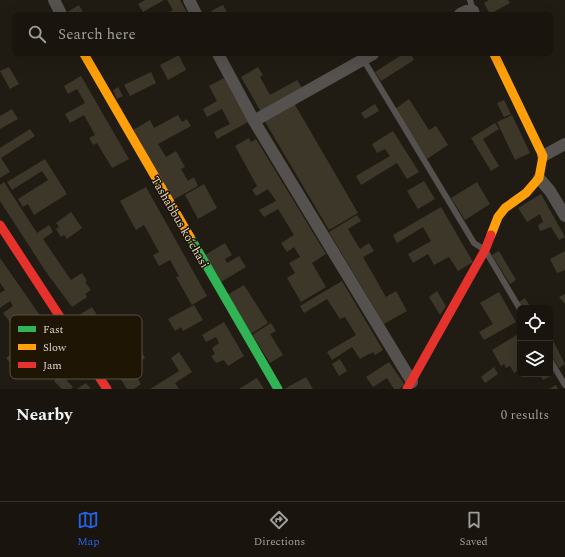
<!DOCTYPE html>
<html lang="en">
<head>
<meta charset="utf-8">
<style>
	:root { --surface:#19150e; --page:#26221c; --text:#f1f3f6; --muted:#9f9f9e; --line:#37342e; --accent:#2563eb }
	body { margin:0; font-family:Spectral,serif; background:var(--page); color:var(--text) }
	.controls { position:absolute; right:12px; bottom:12px; display:grid; overflow:hidden; border-radius:6px; box-shadow:0 4px 16px #0002 }
	.controls button { width:36px; height:36px; display:grid; place-items:center; padding:0; border:0; border-bottom:1px solid var(--line); background:var(--surface); color:var(--text); font:20px sans-serif }
	.list { margin:0; padding:0; list-style:none }
	h2 { display:flex; justify-content:space-between; align-items:center; height:52px; margin:0; padding:0 16px; font-size:17px }
	h2 small { font-size:13px; font-weight:400; color:var(--muted) }
	.icon { flex:none; width:22px; height:22px; fill:none; stroke:currentColor; stroke-width:2; stroke-linecap:round; stroke-linejoin:round }
	.map { position:relative; flex:none; width:565px; height:389px; overflow:hidden }
	.search { position:absolute; background:var(--surface); box-shadow:0 4px 16px #0002; left:12px; right:12px; top:12px; height:44px; display:flex; align-items:center; gap:10px; box-sizing:border-box; padding:0 14px; border-radius:6px; color:var(--muted); font-size:15px }
	.sheet { height:112px; background:var(--surface) }
	nav { display:flex; justify-content:space-around; align-items:center; box-sizing:border-box; height:56px; border-top:1px solid var(--line); background:var(--surface); font-size:11px; color:var(--muted) }
	nav a { display:grid; justify-items:center; gap:2px }
	nav .on { color:var(--accent) }
	.map>svg:first-child { display:block }
	.building { fill:#3d372a }
	.lines { fill:none; stroke-linecap:round; stroke-linejoin:round }
	.lane { stroke:#54514e; stroke-width:6 }
	.street { stroke:#54514e; stroke-width:12 }
	.fast { stroke:#30b455; stroke-width:9 }
	.slow { stroke:#ff9f0a; stroke-width:9 }
	.jam { stroke:#e5322d; stroke-width:9 }
	.labels { text-anchor:middle; stroke-width:3; stroke-linejoin:round; paint-order:stroke }
	.street-label { font-size:12px; fill:#dfd9ce; stroke:#1e1505 }
	.key { fill:#1e1505; stroke:#585041; stroke-width:1 }
	.key-label { font-size:11px; fill:#dfd9ce }
</style>
</head>
<body>
<div class="map">
<svg width="565" height="389" viewBox="0 0 565 389">
	<rect width="100%" height="100%" fill="#211c13"/>
	<path class="building" d="M145 0H164L143 12 138 4Z
		M167 0H180L188 14H166L173 10Z
		M489 0H508L510 3 490 14 484 3Z
		M79 5 84 14H64Z
		M223 5 228 14H213L211 11Z
		M403 54H411L414 60 381 81 375 72Z
		M179 55 186 70 168 80 160 65Z
		M9 67 19 84 10 89 0 71Z
		M258 67 263 75 260 77 270 95 297 80 302 88 261 112 241 77Z
		M151 72 156 83 130 96 124 85Z
		M81 76 129 159 112 168 97 143 93 145 89 138 95 135 84 115 70 123 65 114 85 103 77 89 68 94 64 86Z
		M224 78 248 122 217 139 214 132 230 124 222 109 207 117 203 109 217 101 209 86Z
		M118 87 123 96 117 99 113 90Z
		M409 99 429 130 436 126 448 145 427 159 395 109Z
		M504 100 511 114 504 117 497 103Z
		M294 103 358 213 329 230 264 120Z
		M375 104 379 111 365 119 361 113Z
		M12 109 18 119 0 129V116Z
		M178 115 182 122 187 119 191 126 158 144 166 157 176 151 185 167 181 169 188 181 194 177 198 186 173 200 133 130 150 120 154 128Z
		M512 115 530 153 515 160 497 122Z
		M495 123 499 129 483 139 499 166 491 171 471 138Z
		M30 129 35 136 1 158 10 172 0 178V148Z
		M393 131 419 172 407 179 397 163 361 185 356 176 390 156 385 149 377 153 372 144Z
		M249 138 251 142 256 139 326 254 312 263 326 287 301 302 287 278 295 273 289 263 300 257 294 247 287 252 281 243 294 235 278 209 264 217 259 210 276 201 268 189 256 196 252 190 257 186 235 146Z
		M45 159 67 194 34 215 28 204 23 207 18 199 48 180 42 171 12 190 7 182Z
		M424 181 435 199 418 209 407 191Z
		M4 182 37 233 49 225 53 232 43 239 71 280 82 273 87 281 85 282 91 290 85 294 87 297 72 307 46 272 0 201V185Z
		M477 182 490 204 465 220 451 198Z
		M204 184 217 208 198 219 185 195Z
		M146 187 207 296 192 305 176 277 179 276 170 260 159 266 153 255 159 252 144 225 136 230 120 201Z
		M541 194 565 237 559 240 551 227 540 231 538 225 543 222 540 214 527 222 518 208Z
		M441 207 473 262 458 271 449 257 434 265 428 254 413 263 408 254 431 241 423 227 397 243 393 235Z
		M71 212 82 228 67 239 64 235 61 237 56 229 59 227 56 223Z
		M357 215 361 221 348 229 360 249 369 243 374 251 363 257 386 297 396 291 407 311 384 324 329 232Z
		M225 243 232 255 225 259 227 263 239 256 246 267 221 282 205 255Z
		M499 251 516 280 510 284 492 255Z
		M565 251V270L557 273 550 259Z
		M0 258 69 357 53 368 45 357 29 368 21 357 11 364 6 358 33 339 26 329 19 334 3 313 13 306 10 301 0 308V293L5 290 0 283Z
		M342 281 383 350 375 355 373 352 360 359 352 347 332 360 327 352 356 335 345 317 340 319 327 299 304 313 300 306Z
		M244 285 268 323 251 334 227 295Z
		M437 291 446 306 440 315 429 297Z
		M499 292 516 322 484 340 479 332 493 324 480 303Z
		M565 294V304L559 297Z
		M525 298 531 308H522L519 302Z
		M194 305 203 320 183 331 181 327 175 331 168 319Z
		M92 307 121 354 132 347 136 354 141 350 145 358 131 368 141 384 134 389H127L79 315Z
		M224 322 244 356 228 366 224 360 216 363 211 356 215 354 212 348 219 343 216 337 206 342 202 335Z
		M271 323 276 331 270 334 283 355 270 363 252 335Z
		M520 333V369L514 373 510 366 506 368 504 364 501 366 492 350Z
		M550 335 565 364 559 368 550 353Z
		M179 352 192 372 175 383 179 389H150L179 371 171 358Z
		M340 359 347 371 339 376 332 364Z
		M389 362 405 385 399 389H394L387 378 373 387 366 377Z
		M494 367 498 374 485 383 481 377Z
		M61 374 73 387 71 389H62L54 381Z
		M539 374H550L551 376 543 380Z
		M306 377 313 389H284Z
		M257 378 264 389H239Z
		M86 383 91 389H77Z
		M556 385 558 389H549Z"/>
	<g class="lines">
		<path class="lane" d="M470 0 473 11
			M363 59 474 243 485 250 520 309
			M550 360 565 385"/>
		<path class="street" d="M54 0 61 14
			M189 0 196 14
			M460 14 466 11H473L474 14
			M218 54 254 121 412 382
			M254 121 373 54
			M543 156 565 144
			M539 178 550 191 565 216"/>
		<path class="fast" d="M190 237 278 389"/>
		<path class="slow" d="M84 54 190 237
			M491 235 498 217 505 208 526 193 539 178 543 156 494 54"/>
		<path class="jam" d="M0 225 107 389
			M407 389 485 250 491 235"/>
	</g>
	<g class="labels">
		<g class="street-label">
			<text transform="translate(180 222) rotate(60)" y="4">Tashabbus koʻchasi</text>
		</g>
	</g>
	<rect x="10" y="315" width="132" height="64" rx="6" class="key"/>
	<rect x="18" y="326" width="18" height="6" fill="#30b455"/>
	<rect x="18" y="344" width="18" height="6" fill="#ff9f0a"/>
	<rect x="18" y="362" width="18" height="6" fill="#e5322d"/>
	<g class="key-label">
		<text x="43" y="333">Fast</text>
		<text x="43" y="351">Slow</text>
		<text x="43" y="369">Jam</text>
	</g>
</svg>
<div class="controls">
<button><svg class="icon" aria-label="locate" viewBox="0 0 24 24"><circle cx="12" cy="12" r="6"/><path d="M12 2v4M12 18v4M2 12h4M18 12h4"/></svg></button>
<button><svg class="icon" aria-label="layers" viewBox="0 0 24 24"><path d="M12 4l9 5-9 5-9-5zM3 14l9 5 9-5"/></svg></button>
</div>
<div class="search"><svg class="icon" aria-label="search" viewBox="0 0 24 24"><circle cx="10" cy="10" r="6"/><path d="M15 15l6 6"/></svg>Search here</div>
</div>
<section class="sheet">
<h2>Nearby<small>0 results</small></h2>
<ul class="list">
</ul>
</section>
<nav>
<a class="on"><svg class="icon" aria-label="map" viewBox="0 0 24 24"><path d="M3 6l6-2 6 2 6-2v14l-6 2-6-2-6 2zM9 4v14M15 6v14"/></svg>Map</a>
<a><svg class="icon" aria-label="directions" viewBox="0 0 24 24"><path d="M12 3l9 9-9 9-9-9zM9 14v-3h6M13 9l2 2-2 2"/></svg>Directions</a>
<a><svg class="icon" aria-label="saved" viewBox="0 0 24 24"><path d="M7 4h10v16l-5-4-5 4z"/></svg>Saved</a>
</nav>
</body>
</html>
